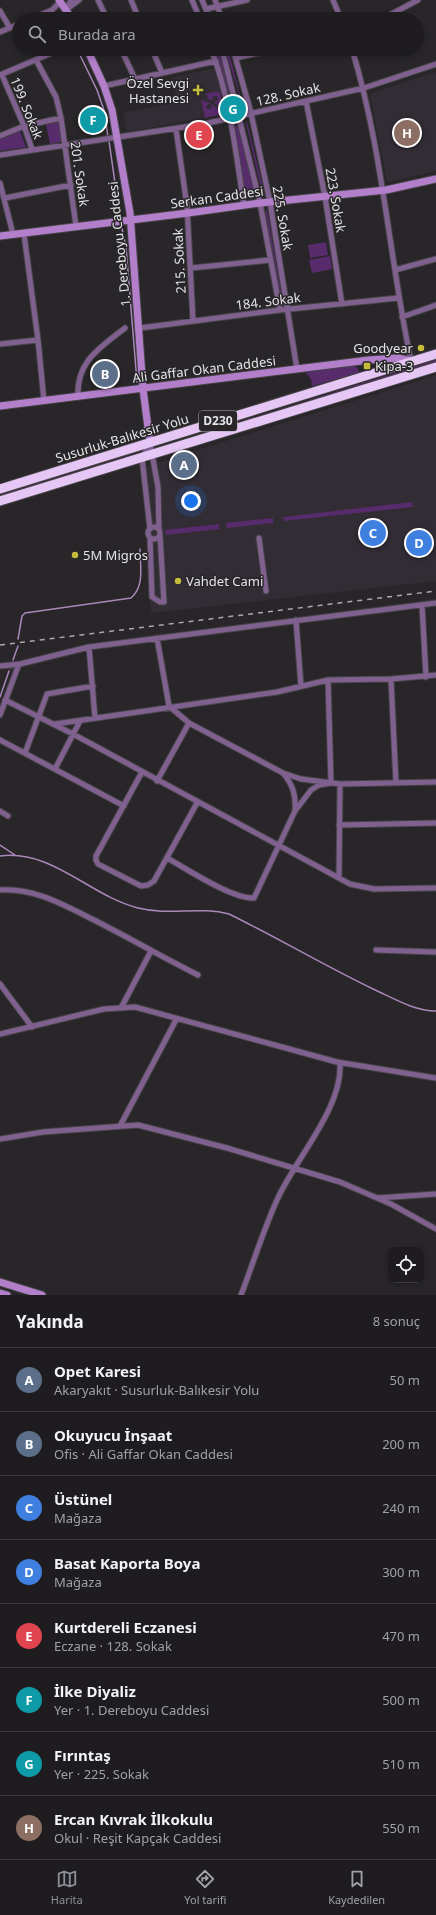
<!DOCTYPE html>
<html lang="tr">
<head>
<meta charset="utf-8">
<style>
	:root { --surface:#1e1c1f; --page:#262528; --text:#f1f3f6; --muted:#a1a1a4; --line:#3c3a3d; --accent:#8c9099 }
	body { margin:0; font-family:"Noto Sans",sans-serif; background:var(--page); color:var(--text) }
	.controls { position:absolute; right:12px; bottom:12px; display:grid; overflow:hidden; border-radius:8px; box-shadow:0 2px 6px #0003 }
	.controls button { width:36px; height:36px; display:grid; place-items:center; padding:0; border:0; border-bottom:1px solid var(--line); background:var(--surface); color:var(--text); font:20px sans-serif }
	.you { position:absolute; left:191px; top:501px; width:14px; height:14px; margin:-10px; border:3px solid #fff; border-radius:50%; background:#1a73e8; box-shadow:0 0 0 6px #1a73e833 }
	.badge { display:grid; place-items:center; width:26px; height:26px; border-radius:50%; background:var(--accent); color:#fff; font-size:13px; font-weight:700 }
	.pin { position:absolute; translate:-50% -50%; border:2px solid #fff; box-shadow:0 1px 4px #0006 }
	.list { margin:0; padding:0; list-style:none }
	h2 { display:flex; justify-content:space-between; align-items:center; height:52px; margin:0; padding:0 16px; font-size:17px }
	h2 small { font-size:13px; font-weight:400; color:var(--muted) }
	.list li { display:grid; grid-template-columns:26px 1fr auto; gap:12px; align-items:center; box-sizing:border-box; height:64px; padding:0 16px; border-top:1px solid var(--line) }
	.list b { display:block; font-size:15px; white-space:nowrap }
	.list p { margin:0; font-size:13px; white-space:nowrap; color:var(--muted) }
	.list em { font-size:13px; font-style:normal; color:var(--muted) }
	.icon { flex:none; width:22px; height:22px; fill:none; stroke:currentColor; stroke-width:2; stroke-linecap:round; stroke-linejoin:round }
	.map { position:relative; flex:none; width:436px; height:1295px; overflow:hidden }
	.search { position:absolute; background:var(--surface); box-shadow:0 2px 6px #0003; left:12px; right:12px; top:12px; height:44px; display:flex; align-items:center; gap:10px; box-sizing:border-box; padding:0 14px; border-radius:22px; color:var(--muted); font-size:15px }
	.sheet { height:564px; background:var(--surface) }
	nav { display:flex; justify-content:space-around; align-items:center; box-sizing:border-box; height:56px; border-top:1px solid var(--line); background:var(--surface); font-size:11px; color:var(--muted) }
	nav a { display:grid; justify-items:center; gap:2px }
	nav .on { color:var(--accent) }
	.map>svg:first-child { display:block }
	.built { fill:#322c35 }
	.green { fill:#582b6c }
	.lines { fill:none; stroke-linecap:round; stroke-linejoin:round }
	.stream { stroke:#aa87ba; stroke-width:1.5 }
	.street-casing { stroke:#464447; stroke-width:7 }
	.secondary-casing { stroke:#464447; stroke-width:9 }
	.highway-casing { stroke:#464447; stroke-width:11 }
	.street { stroke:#80608f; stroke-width:5 }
	.secondary { stroke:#b37fcb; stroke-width:7 }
	.highway { stroke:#e5c6f4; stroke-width:9 }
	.rail { stroke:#aba9ac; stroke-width:1.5; stroke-dasharray:5 5; stroke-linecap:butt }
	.poi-dot { fill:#c6bc3c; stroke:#282629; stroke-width:1.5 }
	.labels { text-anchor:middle; stroke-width:3; stroke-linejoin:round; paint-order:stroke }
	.shield { fill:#282629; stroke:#acaaad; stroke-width:1 }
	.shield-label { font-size:12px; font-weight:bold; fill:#e4e3e5 }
	.poi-label { font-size:13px; fill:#e4e3e5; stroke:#282629; text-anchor:start }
	.street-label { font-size:13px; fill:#e4e3e5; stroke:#282629 }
</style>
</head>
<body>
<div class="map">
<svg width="436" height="1295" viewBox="0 0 436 1295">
	<rect width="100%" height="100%" fill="#282629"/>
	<path class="built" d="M216 68 225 114 127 132 123 113 177 102 172 77Z
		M436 72V171L389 182 387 181 370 95 371 93Z
		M436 375V581L151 613 143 467Z"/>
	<path class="green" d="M214 49H218L231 91 227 93Z
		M225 49H228L244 110Z
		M213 92H220L224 111 214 102 218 100 217 96H213L212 101 207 98 208 96 205 94Z
		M201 100 210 103 206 106 207 109H211L212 104 223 114 205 118Z
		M59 122 62 142 50 144 46 124Z
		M247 122 265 196 263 197 246 123Z
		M236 125H239L256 197 246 199 235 127Z
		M20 131 26 147 0 151V138Z
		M267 210 283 303 282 306 265 211Z
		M326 242 328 255 310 258 308 245Z
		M330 256 332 269 312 273 309 260Z
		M436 360V362L159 447Z
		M355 365 359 371 358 373 312 386 311 379 305 372Z
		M134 454 137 455 0 497V495Z
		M412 502 413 507 284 521 283 517Z
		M273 518V523L227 528 226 523Z
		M219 524V529L166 535 165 530Z"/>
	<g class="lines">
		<path class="stream" d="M63 16V19
			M77 49 97 90 104 110 108 137
			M109 141 120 218
			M121 224 126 247 137 382
			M18 639 22 616 25 613 131 598C145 586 140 566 140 549
			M13 660 18 646
			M0 697 9 671
			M0 845 15 855
			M0 856C52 849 90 896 138 908 170 916 200 906 229 914 278 938 325 966 373 989 393 998 414 1011 436 1011"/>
		<defs>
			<path id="street" d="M98 0 107 19
				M131 0 139 19
				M192 0 200 19
				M202 0 210 19
				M215 0 222 19
				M333 0 341 19
				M67 8 71 0
				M67 9 79 0
				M206 9 247 0
				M0 11 10 28
				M30 19 52 10 60 2
				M382 19 418 0
				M0 32 19 24
				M121 49 135 79
				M152 49 162 73
				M211 49C230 97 236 155 244 205
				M222 49 260 203 280 310
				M233 49 251 113 270 202 297 369
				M352 49C383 151 389 257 411 361
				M236 58 276 49
				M36 60 56 97 61 118 76 226
				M0 75 61 49
				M2 75 24 126 32 149
				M104 86 216 61
				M306 101 325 197 342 304
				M176 129 187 206 193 321
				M0 136 24 126 61 118
				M0 155 204 124 364 88 436 64
				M0 183 13 234
				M5 198 71 185
				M191 268 270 260
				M395 270 436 259
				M402 317 436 305
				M140 328 280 310 398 298
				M38 340 44 401
				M0 344 38 340 24 234
				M78 397C76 361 100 348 125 328
				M150 443 142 458 150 529
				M150 443 158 487 159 530
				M148 533a6 6 0 1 1 12 0a6 6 0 1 1-12 0Z
				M150 538 152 597 160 602H164L160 535
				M259 538 266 591
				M422 605 426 677
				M296 620 301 686
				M157 638 169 706 189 723 283 773 301 779 340 784 436 782
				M89 647 95 718
				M0 666 20 664 89 647 436 603
				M391 679 396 783
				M5 700 73 734 350 884 374 889 436 888
				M0 715 19 664
				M55 724 277 692 328 680 391 679 436 675
				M0 740 124 806
				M25 753 47 694 93 686
				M55 769 80 721
				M142 772 96 856V860L98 864 141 886 148 885 154 881 197 803
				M283 773C293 785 296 795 295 810
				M157 781 189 723
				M0 811 8 816
				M339 825 436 823
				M167 858C187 869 232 899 254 898L295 811 311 790 319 785 331 783 328 680
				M339 878 340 784
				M0 890C34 888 62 904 92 919 128 937 162 957 198 975
				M376 950 436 952
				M0 984 32 1027
				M121 1008 151 951
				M0 1034 104 1009 135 1007 337 1062 436 1078
				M120 1126 176 1020
				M0 1139 43 1132 138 1125 227 1148 340 1182 391 1204 436 1229
				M377 1198 436 1194
				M241 1295C253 1264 263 1231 277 1200 295 1159 343 1108 340 1063"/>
			<path id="secondary" d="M59 0 72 19
				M87 49 104 86 112 110 130 213 143 389 150 443
				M0 236 188 213 260 203 386 190 436 179
				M0 406 369 360 398 358 411 361
				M0 1282 42 1295
				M0 1293 7 1295"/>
			<path id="highway" d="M0 489 436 354
				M0 501 436 367"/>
		</defs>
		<use href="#street" class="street-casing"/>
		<use href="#secondary" class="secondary-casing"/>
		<use href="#highway" class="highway-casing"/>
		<use href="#street" class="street"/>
		<use href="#secondary" class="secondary"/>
		<use href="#highway" class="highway"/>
		<path class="rail" d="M0 645 436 591"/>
	</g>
	<g class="poi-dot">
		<path d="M196 84h4v4h4v4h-4v4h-4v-4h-4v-4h4z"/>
		<circle cx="421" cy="348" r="4"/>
		<rect x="363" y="362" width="8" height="8" rx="2"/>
		<circle cx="75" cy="555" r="4"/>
		<circle cx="178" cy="581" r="4"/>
	</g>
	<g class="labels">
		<rect class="shield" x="199" y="411" width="38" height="20" rx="3"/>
		<g class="shield-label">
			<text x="218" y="425">D230</text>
		</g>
		<g class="poi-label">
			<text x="189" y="88" text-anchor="end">Özel Sevgi<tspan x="189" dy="15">Hastanesi</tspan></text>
			<text x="413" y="353" text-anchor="end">Goodyear</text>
			<text x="375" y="371">Kipa-3</text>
			<text x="83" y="560">5M Migros</text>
			<text x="186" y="586">Vahdet Cami</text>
		</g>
		<g class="street-label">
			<text transform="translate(288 94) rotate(-13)" y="5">128. Sokak</text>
			<text transform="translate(27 108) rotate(68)" y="5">199. Sokak</text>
			<text transform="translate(80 174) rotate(82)" y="5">201. Sokak</text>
			<text transform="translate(217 197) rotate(-8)" y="5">Serkan Caddesi</text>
			<text transform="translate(336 200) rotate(80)" y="5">223. Sokak</text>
			<text transform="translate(283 218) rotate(80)" y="5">225. Sokak</text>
			<text transform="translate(119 244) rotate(-96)" y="5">1. Dereboyu Caddesi</text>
			<text transform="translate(179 261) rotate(-93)" y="5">215. Sokak</text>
			<text transform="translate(268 301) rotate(-7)" y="5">184. Sokak</text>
			<text transform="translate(204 369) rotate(-7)" y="5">Ali Gaffar Okan Caddesi</text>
			<text transform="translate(122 438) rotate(-17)" y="5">Susurluk-Balıkesir Yolu</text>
		</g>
	</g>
</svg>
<div class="controls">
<button><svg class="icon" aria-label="locate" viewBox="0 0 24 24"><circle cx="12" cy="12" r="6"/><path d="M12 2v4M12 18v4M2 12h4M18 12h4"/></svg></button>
</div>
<div class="you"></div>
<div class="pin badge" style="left:184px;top:465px;background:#5c6f8a">A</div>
<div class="pin badge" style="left:105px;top:374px;background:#5c6f8a">B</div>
<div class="pin badge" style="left:373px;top:533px;background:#3f7fe0">C</div>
<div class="pin badge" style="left:419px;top:543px;background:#3f7fe0">D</div>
<div class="pin badge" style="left:199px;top:135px;background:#e0444e">E</div>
<div class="pin badge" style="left:93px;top:120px;background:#0f9aa8">F</div>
<div class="pin badge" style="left:233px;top:109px;background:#0f9aa8">G</div>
<div class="pin badge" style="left:407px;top:133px;background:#8d6e63">H</div>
<div class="search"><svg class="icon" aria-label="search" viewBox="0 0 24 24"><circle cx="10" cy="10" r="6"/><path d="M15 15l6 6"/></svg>Burada ara</div>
</div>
<section class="sheet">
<h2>Yakında<small>8 sonuç</small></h2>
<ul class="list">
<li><span class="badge" style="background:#5c6f8a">A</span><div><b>Opet Karesi</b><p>Akaryakıt · Susurluk-Balıkesir Yolu</p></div><em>50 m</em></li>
<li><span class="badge" style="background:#5c6f8a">B</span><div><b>Okuyucu İnşaat</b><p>Ofis · Ali Gaffar Okan Caddesi</p></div><em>200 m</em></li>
<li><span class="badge" style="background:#3f7fe0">C</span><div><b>Üstünel</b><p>Mağaza</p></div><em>240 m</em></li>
<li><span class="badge" style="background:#3f7fe0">D</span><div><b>Basat Kaporta Boya</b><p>Mağaza</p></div><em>300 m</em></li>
<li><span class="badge" style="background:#e0444e">E</span><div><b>Kurtdereli Eczanesi</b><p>Eczane · 128. Sokak</p></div><em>470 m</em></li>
<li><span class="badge" style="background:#0f9aa8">F</span><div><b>İlke Diyaliz</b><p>Yer · 1. Dereboyu Caddesi</p></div><em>500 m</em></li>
<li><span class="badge" style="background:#0f9aa8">G</span><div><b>Fırıntaş</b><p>Yer · 225. Sokak</p></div><em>510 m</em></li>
<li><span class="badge" style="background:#8d6e63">H</span><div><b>Ercan Kıvrak İlkokulu</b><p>Okul · Reşit Kapçak Caddesi</p></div><em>550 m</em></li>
</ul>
</section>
<nav>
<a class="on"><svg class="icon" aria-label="map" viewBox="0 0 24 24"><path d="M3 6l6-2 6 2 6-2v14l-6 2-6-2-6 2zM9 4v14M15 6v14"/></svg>Harita</a>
<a><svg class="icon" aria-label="directions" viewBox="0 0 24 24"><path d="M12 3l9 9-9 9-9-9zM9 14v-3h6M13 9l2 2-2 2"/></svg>Yol tarifi</a>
<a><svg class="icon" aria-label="saved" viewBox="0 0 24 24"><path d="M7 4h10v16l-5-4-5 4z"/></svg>Kaydedilen</a>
</nav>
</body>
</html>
